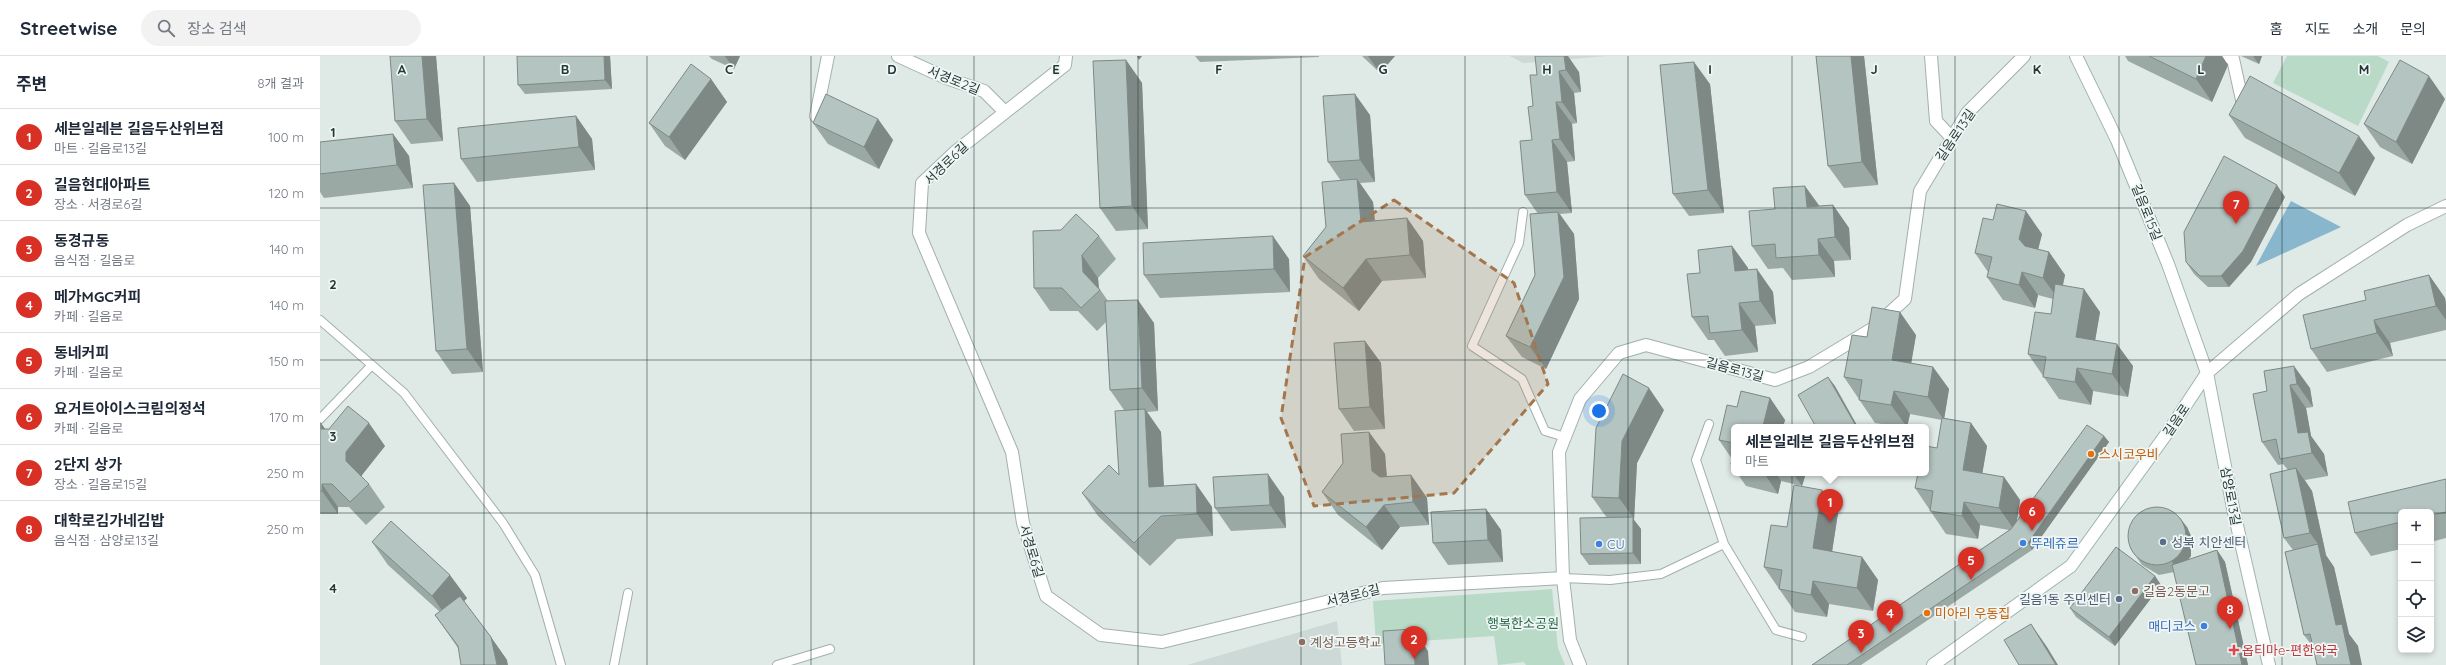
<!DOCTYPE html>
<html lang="ko">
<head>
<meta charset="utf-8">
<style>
	:root { --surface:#fff; --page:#f2f2f3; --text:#1f2937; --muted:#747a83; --line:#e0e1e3; --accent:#d93025 }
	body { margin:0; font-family:Quicksand,"Noto Sans KR",sans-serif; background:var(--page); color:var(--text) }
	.controls { position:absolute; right:12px; bottom:12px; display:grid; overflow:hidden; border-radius:6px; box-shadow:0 2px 6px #0003 }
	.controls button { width:36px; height:36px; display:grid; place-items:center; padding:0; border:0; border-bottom:1px solid var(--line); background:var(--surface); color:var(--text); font:20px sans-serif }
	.you { position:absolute; left:1279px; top:355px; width:14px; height:14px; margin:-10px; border:3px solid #fff; border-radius:50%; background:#1a73e8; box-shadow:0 0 0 6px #1a73e833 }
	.badge { display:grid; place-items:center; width:26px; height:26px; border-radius:50%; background:var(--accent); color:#fff; font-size:13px; font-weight:700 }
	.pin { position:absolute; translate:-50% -33px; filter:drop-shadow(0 1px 2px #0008) }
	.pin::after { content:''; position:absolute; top:21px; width:14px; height:12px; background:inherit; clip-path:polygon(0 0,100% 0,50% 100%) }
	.popup { position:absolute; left:1411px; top:368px; width:198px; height:52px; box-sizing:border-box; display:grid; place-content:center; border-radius:6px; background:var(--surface); filter:drop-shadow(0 1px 3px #0005); font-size:13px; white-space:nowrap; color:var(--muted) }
	.popup b { font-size:15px; color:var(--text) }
	.popup::after { content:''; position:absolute; left:50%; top:100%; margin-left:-8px; border:8px solid transparent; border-top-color:var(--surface) }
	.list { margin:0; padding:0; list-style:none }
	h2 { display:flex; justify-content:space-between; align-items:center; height:52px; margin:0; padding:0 16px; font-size:17px }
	h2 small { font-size:13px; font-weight:400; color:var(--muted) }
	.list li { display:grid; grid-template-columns:26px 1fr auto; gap:12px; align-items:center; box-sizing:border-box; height:56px; padding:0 16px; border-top:1px solid var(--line) }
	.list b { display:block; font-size:15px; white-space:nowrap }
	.list p { margin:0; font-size:13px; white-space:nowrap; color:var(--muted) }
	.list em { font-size:13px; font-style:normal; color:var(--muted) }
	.icon { flex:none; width:22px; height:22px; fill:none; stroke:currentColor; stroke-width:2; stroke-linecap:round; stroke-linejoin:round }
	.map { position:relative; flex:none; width:2126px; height:609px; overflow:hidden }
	header { display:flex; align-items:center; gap:24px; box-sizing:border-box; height:56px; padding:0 20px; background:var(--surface); border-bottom:1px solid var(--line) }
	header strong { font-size:19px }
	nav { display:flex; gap:22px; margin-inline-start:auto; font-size:14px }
	.search { width:280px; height:36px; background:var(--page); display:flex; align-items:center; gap:10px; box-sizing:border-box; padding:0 14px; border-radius:22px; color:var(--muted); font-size:15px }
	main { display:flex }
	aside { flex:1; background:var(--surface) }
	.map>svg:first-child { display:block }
	.built { fill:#cdd9d6 }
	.green { fill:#b8dac7 }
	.water { fill:#88b7cd }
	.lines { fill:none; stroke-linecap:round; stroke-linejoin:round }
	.lane-casing { stroke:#a2b0ae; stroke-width:10 }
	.street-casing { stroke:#a2b0ae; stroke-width:14 }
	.secondary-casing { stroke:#9eb4b0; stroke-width:14 }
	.lane { stroke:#fff; stroke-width:8 }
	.street { stroke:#fff; stroke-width:12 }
	.secondary { stroke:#fff; stroke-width:12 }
	.wall { fill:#9ba9a5 }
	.shaded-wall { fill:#7e8986 }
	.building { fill:#b4c4c0; stroke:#7e8986 }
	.marked { fill:#a4764e; fill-opacity:0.2; stroke:#a4764e; stroke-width:3; stroke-dasharray:8 5; stroke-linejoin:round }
	.grid { fill:none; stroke:#213836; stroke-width:1; stroke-opacity:0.55 }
	.food-dot { fill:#e8710a; stroke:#eff6f4; stroke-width:1.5 }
	.service-dot { fill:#5c6f8a; stroke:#eff6f4; stroke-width:1.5 }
	.shop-dot { fill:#3f7fe0; stroke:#eff6f4; stroke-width:1.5 }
	.education-dot { fill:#8d6e63; stroke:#eff6f4; stroke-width:1.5 }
	.health-dot { fill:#e0444e; stroke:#eff6f4; stroke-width:1.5 }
	.labels { text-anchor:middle; stroke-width:3.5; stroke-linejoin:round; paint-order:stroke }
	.street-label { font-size:13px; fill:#213836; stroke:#eff6f4 }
	.food-label { font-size:13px; fill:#c56008; stroke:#eff6f4; text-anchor:start }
	.service-label { font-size:13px; fill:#4e5e75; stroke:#eff6f4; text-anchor:start }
	.shop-label { font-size:13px; fill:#366cbe; stroke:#eff6f4; text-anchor:start }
	.education-label { font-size:13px; fill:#785e54; stroke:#eff6f4; text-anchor:start }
	.park-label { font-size:13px; fill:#2d6d51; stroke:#eff6f4 }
	.health-label { font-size:13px; fill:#be3a42; stroke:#eff6f4; text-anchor:start }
	.grid-label { font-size:13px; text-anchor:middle; font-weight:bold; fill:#213836; stroke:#eff6f4; stroke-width:3.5; stroke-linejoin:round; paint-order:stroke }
</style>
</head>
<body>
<header>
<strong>Streetwise</strong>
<div class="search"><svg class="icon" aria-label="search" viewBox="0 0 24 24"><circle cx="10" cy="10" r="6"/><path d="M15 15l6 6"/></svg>장소 검색</div>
<nav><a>홈</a><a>지도</a><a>소개</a><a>문의</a></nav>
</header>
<main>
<aside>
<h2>주변<small>8개 결과</small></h2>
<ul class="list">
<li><span class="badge">1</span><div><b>세븐일레븐 길음두산위브점</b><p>마트 · 길음로13길</p></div><em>100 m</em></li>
<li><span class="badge">2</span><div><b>길음현대아파트</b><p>장소 · 서경로6길</p></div><em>120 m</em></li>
<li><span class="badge">3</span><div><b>동경규동</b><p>음식점 · 길음로</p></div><em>140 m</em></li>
<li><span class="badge">4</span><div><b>메가MGC커피</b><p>카페 · 길음로</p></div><em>140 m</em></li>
<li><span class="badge">5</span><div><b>동네커피</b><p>카페 · 길음로</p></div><em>150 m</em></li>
<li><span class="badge">6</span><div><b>요거트아이스크림의정석</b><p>카페 · 길음로</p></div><em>170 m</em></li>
<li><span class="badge">7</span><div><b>2단지 상가</b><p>장소 · 길음로15길</p></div><em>250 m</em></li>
<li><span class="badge">8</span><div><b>대학로김가네김밥</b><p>음식점 · 삼양로13길</p></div><em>250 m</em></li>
</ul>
</aside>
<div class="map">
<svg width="2126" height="609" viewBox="0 0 2126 609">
	<rect width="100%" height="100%" fill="#dfe9e6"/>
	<path class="built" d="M1190 0H1287L1203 7Z
		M1017 565 1022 609H867L874 607Z"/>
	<path class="green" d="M1967 0H2058L2069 6 2038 70 1953 27Z
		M1232 533 1238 592 1245 609H1206L1204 606 1178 609 1174 580 1056 588 1053 545Z"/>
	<path class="water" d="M1971 145 2021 171 1936 210Z"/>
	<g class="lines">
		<defs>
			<path id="lane" d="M1203 156 1199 187 1152 290 1202 323 1225 375 1245 381
				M0 264 84 337 183 467 215 519 241 609
				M0 363 52 309
				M1389 368 1376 404 1404 488 1456 574 1482 581
				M1243 522 1290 524 1341 518 1404 488
				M294 609 308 537
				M457 609 510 593"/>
			<path id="street" d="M578 0 626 22 664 35 685 56
				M746 0 745 9 635 96 602 127 599 177 692 396 703 467 726 540 781 579 842 586 1063 532 1243 522
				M1611 0 1616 65 1632 82
				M1905 0 1913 3 1924 53
				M496 60 508 0
				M1887 317 1979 238 2087 169 2126 150
				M1260 609 1250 584 1243 522 1239 396 1260 343 1299 297 1326 289 1455 324 1489 311 1552 273 1585 243 1600 135 1647 57 1704 0"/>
			<path id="secondary" d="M1756 0 1797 84 1848 208 1887 317 1913 452 1949 609
				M1613 609 1751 510 1850 373 1887 317"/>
		</defs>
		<use href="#lane" class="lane-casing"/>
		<use href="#street" class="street-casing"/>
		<use href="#secondary" class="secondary-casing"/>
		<use href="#lane" class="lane"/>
		<use href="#street" class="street"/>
		<use href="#secondary" class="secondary"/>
	</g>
	<path class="wall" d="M70 0H116L123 85 91 88 75 65Z
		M290 0 292 33 205 38 198 29Z
		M389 0H420L414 13 392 3Z
		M875 0H999V1L880 6Z
		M1042 0H1075L1060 17Z
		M1215 0 1259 16 1261 36 1254 37 1257 67 1252 68 1255 105 1247 106 1252 157 1240 158 1254 178 1259 243 1226 313 1202 301 1186 280 1215 219 1218 158 1205 139 1212 84 1213 50 1217 19Z
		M1496 0H1544L1558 129 1524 132 1508 110Z
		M1805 0H1902L1908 9 1892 46 1808 5Z
		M1921 0H1942L1939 8Z
		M806 4 822 27 828 173 796 175 780 152Z
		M391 23 407 46 365 104 345 90 329 67Z
		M1390 28 1404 157 1369 160 1353 138Z
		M2125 43 2092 108 2060 91 2044 68Z
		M1050 59 1055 126 1040 127 1053 146 1055 165 1087 162 1103 185 1106 222 1062 225 1039 255 999 223 983 200 1006 171 1021 125 1008 106Z
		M1909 59 2055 102 2035 140 1925 82Z
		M256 60 272 83 275 114 157 126 141 103Z
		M558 63 573 84 559 113 508 88 493 67Z
		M73 78 89 100 93 132 4 142 0 136V86Z
		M134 127 150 150 163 316 132 318 116 295Z
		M1965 141 1931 206 1909 231H1888L1874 218 1866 206Z
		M1513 149 1529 172 1531 204 1514 205 1515 221 1472 224 1463 212 1448 213 1432 190 1500 150Z
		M1722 178 1718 193 1729 196 1745 219 1743 230 1780 256 1775 284 1813 310 1808 341 1773 335 1771 349 1739 343 1708 298 1731 258 1733 243 1718 239 1715 252 1683 244 1667 221 1668 216 1655 197Z
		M779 180 796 203 778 222 779 232 788 245 834 267 838 355 827 356 841 376 844 430 876 428 892 451 893 480 857 483 830 510 778 460 762 437 799 419 804 354 790 334 786 266 777 275 758 255H730L714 232Z
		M1412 190 1428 212V214L1453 236 1456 268 1435 270 1438 296 1405 300 1394 284H1388L1372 261 1380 217Z
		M969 203 970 236 840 242 824 219Z
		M2109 219 2125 242 2126 248V274L2070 287 2073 300 2007 316 1991 293 2046 244Z
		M1596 279 1591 307 1613 311 1629 333 1624 362 1651 367 1667 390 1662 418 1684 421 1700 444 1697 465 1784 380 1789 386 1712 494 1541 609H1492L1689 474 1660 469 1658 483 1626 478 1595 432 1617 392 1622 364 1590 358 1587 371H1582L1555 367 1524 321 1547 281Z
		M1045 285 1061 307 1065 373 1034 375 1019 353Z
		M1944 315 1990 332 1993 351 1986 352 1991 380 2004 398 2008 420 1985 424 1992 435 2006 499 2014 511 2029 578 2038 590 1993 591 1984 579 1973 494 1964 482 1968 414 1963 408 1958 409 1942 386 1947 335Z
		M1421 335 1450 342 1465 364 1463 371H1414V412L1411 408 1412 403 1399 384 1407 349 1417 351Z
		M1344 354 1317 407 1314 464 1321 473V508L1269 509 1261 498 1287 462 1272 441Z
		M0 367 5 373 65 390 42 419V421L49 428 65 451 46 469 29 451H18V458H1L0 457Z
		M1049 376 1065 398 1067 421 1091 419 1107 442 1109 469 1080 471 1062 494 1018 459 1002 436Z
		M1417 417H1486L1482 430 1461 425 1458 438 1426 430Z
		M2126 423V482L2111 486V456H2081V493L2051 500 2035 477Z
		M964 441 966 472 911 475 895 452Z
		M1166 453 1181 474 1183 506 1128 509 1113 487Z
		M1518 457 1512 496 1542 501 1558 524 1553 555 1509 548 1507 561 1475 556 1444 511 1467 471Z
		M1867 471 1871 480V500L1868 504 1897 494 1905 506 1928 609H1876L1854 516 1839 519 1822 509 1810 492Z
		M52 486 147 542 144 545 187 604 138 592 115 559 120 556 68 509Z
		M1835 520 1841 529 1795 590 1756 561 1750 552Z"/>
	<path class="shaded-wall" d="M102 0H116L123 85 107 63Z
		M284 0H290L292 33 285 24Z
		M405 0H420L414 13Z
		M817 0H822L819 4Z
		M1048 0H1075L1060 17Z
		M1244 0H1248L1259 16 1261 36 1246 14Z
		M1531 0H1544L1558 129 1542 106Z
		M1886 0H1902L1908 9 1892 46 1876 23Z
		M1933 0H1942L1939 8Z
		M806 4 822 27 828 173 812 150Z
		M1374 6 1390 28 1404 157 1388 134Z
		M1239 15 1254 37 1257 67 1242 46Z
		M2109 20 2125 43 2092 108 2076 86Z
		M391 23 407 46 365 104 349 81Z
		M1035 38 1050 59 1055 126 1040 104Z
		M1236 46 1252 68 1255 105 1240 83Z
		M256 60 272 83 275 114 259 91Z
		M558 63 573 84 559 113 544 91Z
		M73 78 89 100 93 132 77 109Z
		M2039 80 2055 102 2035 140 2019 117Z
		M1232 84 1247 106 1252 157 1237 136Z
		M1037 123 1053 146 1057 189 1041 166Z
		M134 127 150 150 163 316 147 293Z
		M1957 129 1965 141 1931 206 1909 231 1901 220Z
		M1485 130 1501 152 1487 151Z
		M1513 149 1529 172 1531 204 1515 181Z
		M1706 155 1722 178 1715 206 1699 183Z
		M1238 156 1254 178 1259 243 1226 313 1210 291Z
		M1087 162 1103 185 1106 222 1090 199Z
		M953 180 969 203 970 236 954 213Z
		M1498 183 1514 205 1515 221 1499 199Z
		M1412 190 1428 212 1431 238 1415 215Z
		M1729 196 1745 219 1739 244 1723 222Z
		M762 199 778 222 779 235 763 216Z
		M1046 203 1062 225 1039 255 1023 232Z
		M1437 213 1453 236 1456 268 1440 245Z
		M1702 216 1718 239 1715 252 1699 229Z
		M2109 219 2125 242 2126 248V264L2116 250Z
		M1764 233 1780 256 1772 303 1756 281Z
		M818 244 834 267 838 355 822 332Z
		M1419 247 1435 270 1438 296 1422 274Z
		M1580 256 1596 279 1588 326 1572 304Z
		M2054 264 2070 287 2073 300 2057 277Z
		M1045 285 1061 307 1065 373 1050 351Z
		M1797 288 1813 310 1808 341 1792 318Z
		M1974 310 1990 332 1993 351 1977 328Z
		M1613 311 1629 333 1624 364 1608 341Z
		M1757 312 1773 335 1771 349 1755 326Z
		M1508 321 1515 330 1538 371 1536 370Z
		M1970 329 1986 352 1991 380 2004 398 2008 420 1978 377Z
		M1329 332 1344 354 1317 407 1314 464 1321 473V508L1313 497V461L1299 442 1302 385Z
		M1574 335 1590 358 1587 371 1571 349Z
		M1450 342 1465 364 1463 371H1444L1443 370Z
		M825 353 841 376 845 454 829 431Z
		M1 367 17 390 1 373Z
		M49 367 65 390 42 419V428L26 405V396Z
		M1651 367 1667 390 1659 437 1643 414Z
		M1049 376 1065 398 1068 438 1052 415Z
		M1784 380 1789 386 1712 494 1708 487Z
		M1976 412 1992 435 2006 499 1990 477Z
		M1444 417H1456L1461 425 1458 438Z
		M1473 417H1486L1482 430Z
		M948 418 964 441 966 472 950 449Z
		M1091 419 1107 442 1109 469 1093 446Z
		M1684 421 1700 444 1695 475 1679 452Z
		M2 428 18 451V458L2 435Z
		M876 428 892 451 893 480 877 458Z
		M1502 434 1518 457 1509 515 1493 492Z
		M1644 446 1660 469 1658 483 1642 460Z
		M1064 449 1080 471 1062 494 1046 471Z
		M1166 453 1181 474 1183 506 1168 484Z
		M1860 462 1867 471 1871 480V500L1858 515 1852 506Z
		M1998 488 2014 511 2029 578 2038 590 2042 609H2031L2016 569Z
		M1897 494 1905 506 1928 609H1922Z
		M1542 501 1558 524 1553 555 1537 532Z
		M130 519 147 542 128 563 112 540Z
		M1835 520 1841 529 1795 590 1789 581Z
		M1493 525 1509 548 1507 561 1491 539Z
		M1711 568 1727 591 1738 609H1736Z
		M1093 573 1108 595 1109 609H1095Z
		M171 581 187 604 188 609H177Z"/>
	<path class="building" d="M70 0H102L107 63 75 65Z
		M197 0H284L285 24 198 29Z
		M1215 0H1244L1246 14 1239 15 1242 46H1236L1240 83 1232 84 1237 136 1205 139 1200 85 1212 84 1208 51 1213 50 1210 19H1217Z
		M1496 0H1531L1542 106 1508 110Z
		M1829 0H1886L1876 23Z
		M806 4 812 150 780 152 773 5Z
		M2080 4 2109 20 2076 86 2044 68Z
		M1374 6 1388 134 1353 138 1340 9Z
		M371 8 391 23 349 81 329 67Z
		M1930 20 2039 80 2019 117 1909 59Z
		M506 38 558 63 544 91 493 67Z
		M1035 38 1040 104 1008 106 1003 40Z
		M256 60 259 91 141 103 138 72Z
		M73 78 77 109 0 118V86Z
		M1904 100 1957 129 1923 195 1901 220H1880L1866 206 1864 176Z
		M1037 123 1041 166 1087 162 1090 199 1046 203 1023 232 983 200 1006 171 1002 126Z
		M134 127 147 293 116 295 103 129Z
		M1485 130 1487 151 1513 149 1515 181 1498 183 1499 199 1456 202 1455 188 1432 190 1429 155 1455 153 1453 132Z
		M1677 148 1706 155 1699 183 1705 190 1729 196 1723 222 1702 216 1699 229 1667 221 1672 201 1655 197 1663 162 1673 164Z
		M1238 156 1244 221 1210 291 1186 280 1215 219 1210 158Z
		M756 158 779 180 762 199 763 216 780 234 761 252 742 232H714L713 175 741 174Z
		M953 180 954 213 824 219 823 187Z
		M1412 190 1415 215 1437 213 1440 245 1419 247 1422 274 1390 277 1388 260 1372 261 1367 218 1380 217 1378 194Z
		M2109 219 2116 250 2054 264 2057 277 1991 293 1983 259 2046 244 2044 235Z
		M1735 228 1764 233 1756 281 1797 288 1792 318 1757 312 1755 326 1723 321 1726 301 1708 298 1715 256 1731 258Z
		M818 244 822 332 790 334 785 245Z
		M1552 251 1580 256 1572 304 1613 311 1608 341 1574 335 1571 349 1539 344 1542 324 1524 321 1532 279 1547 281Z
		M1045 285 1050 351 1019 353 1014 287Z
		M1974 310 1977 328 1970 329 1978 377 1988 376 1992 397 1960 403 1956 383 1942 386 1933 338 1947 335 1944 315Z
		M1303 318 1329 332 1302 385 1299 442 1272 441 1276 372Z
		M1508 321 1536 370 1535 371H1496L1478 339Z
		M1421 335 1450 342 1443 370 1444 371H1414V387L1399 384 1407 349 1417 351Z
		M28 350 49 367 26 396V405L49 428 30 446 12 428H2V435H0V367H1V373H9Z
		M825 353 829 431 876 428 877 458 841 460 814 487 762 437 789 409 799 419 795 355Z
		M1622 362 1651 367 1643 414 1684 421 1679 452 1644 446 1642 460 1610 455 1613 435 1595 432 1598 417H1606V390L1617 392Z
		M1767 369 1784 380 1708 487 1527 609H1492L1691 473Z
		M1049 376 1052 415 1060 421 1091 419 1093 446 1064 449 1046 471 1002 436 1023 407 1021 378Z
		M1414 396V409L1411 408Z
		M1976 412 1990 477 1964 482 1950 418Z
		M948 418 950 449 895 452 893 421Z
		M2126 423V456L2111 459V456H2081V466L2035 477 2028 446Z
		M1474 429 1502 434 1493 492 1542 501 1537 532 1493 525 1491 539 1459 533 1462 514 1444 511 1451 469 1467 471Z
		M1808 480a29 29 0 1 1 58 0a29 29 0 1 1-58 0Z
		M1166 453 1168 484 1113 487 1111 456Z
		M1313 461V497L1261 498 1260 462Z
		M71 465 130 519 112 540 52 486Z
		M1998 488 2016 569 2022 568 2031 609H1997L1990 578 1984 579 1965 496Z
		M1796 491 1835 520 1789 581 1750 552Z
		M1897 494 1922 609H1876L1852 509Z
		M140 540 171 581 177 609H141L138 590 115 559Z
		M1711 568 1736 609H1699L1684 584Z
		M1093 573 1095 609H1065L1063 575Z"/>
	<path class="marked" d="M1074 144 1194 227 1228 328 1134 437 994 450 961 362 985 201Z"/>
	<path class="grid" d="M164 0V609M327 0V609M491 0V609M654 0V609M818 0V609M981 0V609M1145 0V609M1308 0V609M1472 0V609M1635 0V609M1799 0V609M1962 0V609M0 152H2126M0 304H2126M0 457H2081M2111 457H2126"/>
	<g class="food-dot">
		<circle cx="1771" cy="398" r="4"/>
		<circle cx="1607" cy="557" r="4"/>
	</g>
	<g class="service-dot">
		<circle cx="1843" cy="486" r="4"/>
		<circle cx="1799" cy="543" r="4"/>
	</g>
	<g class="shop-dot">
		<circle cx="1703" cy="487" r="4"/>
		<circle cx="1279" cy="488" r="4"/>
		<circle cx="1884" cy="570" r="4"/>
	</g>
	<g class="education-dot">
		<circle cx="1815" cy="535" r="4"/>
		<circle cx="982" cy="586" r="4"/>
	</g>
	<path class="health-dot" d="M1912 588h4v4h4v4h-4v4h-4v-4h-4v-4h4z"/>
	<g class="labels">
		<g class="street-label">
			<text transform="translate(634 24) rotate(22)" y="5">서경로2길</text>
			<text transform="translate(1635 79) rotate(-56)" y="5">길음로13길</text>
			<text transform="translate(626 107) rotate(-44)" y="5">서경로6길</text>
			<text transform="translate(1827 156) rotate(68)" y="5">길음로15길</text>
			<text transform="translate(1415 313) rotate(15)" y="5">길음로13길</text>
			<text transform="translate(1856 364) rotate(-56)" y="5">길음로</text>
			<text transform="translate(1911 440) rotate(79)" y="5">삼양로13길</text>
			<text transform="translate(712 495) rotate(73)" y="5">서경로6길</text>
			<text transform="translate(1033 539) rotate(-14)" y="5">서경로6길</text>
		</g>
		<g class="food-label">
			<text x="1779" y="403">스시코우비</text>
			<text x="1615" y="562">미아리 우동집</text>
		</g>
		<g class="service-label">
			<text x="1851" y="491">성북 치안센터</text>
			<text x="1791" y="548" text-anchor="end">길음1동 주민센터</text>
		</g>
		<g class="shop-label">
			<text x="1711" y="492">뚜레쥬르</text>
			<text x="1287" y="493">CU</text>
			<text x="1876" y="575" text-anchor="end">매디코스</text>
		</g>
		<g class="education-label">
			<text x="1823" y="540">길음2동문고</text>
			<text x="990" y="591">계성고등학교</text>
		</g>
		<g class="park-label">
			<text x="1203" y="572">행복한소공원</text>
		</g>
		<g class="health-label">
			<text x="1922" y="599">옵티마e-편한약국</text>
		</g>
	</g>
	<g class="grid-label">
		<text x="82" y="18">A</text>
		<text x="245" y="18">B</text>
		<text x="409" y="18">C</text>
		<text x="572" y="18">D</text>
		<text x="736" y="18">E</text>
		<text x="899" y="18">F</text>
		<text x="1063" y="18">G</text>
		<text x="1227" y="18">H</text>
		<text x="1390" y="18">I</text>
		<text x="1554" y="18">J</text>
		<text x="1717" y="18">K</text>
		<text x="1881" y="18">L</text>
		<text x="2044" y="18">M</text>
		<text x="13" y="81">1</text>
		<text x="13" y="233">2</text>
		<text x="13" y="385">3</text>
		<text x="13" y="537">4</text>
	</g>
</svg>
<div class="controls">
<button>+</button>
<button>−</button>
<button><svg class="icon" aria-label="locate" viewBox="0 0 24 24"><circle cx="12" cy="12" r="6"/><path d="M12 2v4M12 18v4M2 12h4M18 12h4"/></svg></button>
<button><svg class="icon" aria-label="layers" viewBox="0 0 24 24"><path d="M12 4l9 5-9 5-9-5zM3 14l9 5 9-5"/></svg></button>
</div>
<div class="you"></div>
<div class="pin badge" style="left:1510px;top:466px">1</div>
<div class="popup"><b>세븐일레븐 길음두산위브점</b>마트</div>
<div class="pin badge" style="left:1094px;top:603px">2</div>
<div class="pin badge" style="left:1541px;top:597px">3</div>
<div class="pin badge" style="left:1570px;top:577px">4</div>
<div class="pin badge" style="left:1651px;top:524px">5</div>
<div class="pin badge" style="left:1712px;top:475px">6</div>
<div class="pin badge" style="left:1916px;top:168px">7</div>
<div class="pin badge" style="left:1910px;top:573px">8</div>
</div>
</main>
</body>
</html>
